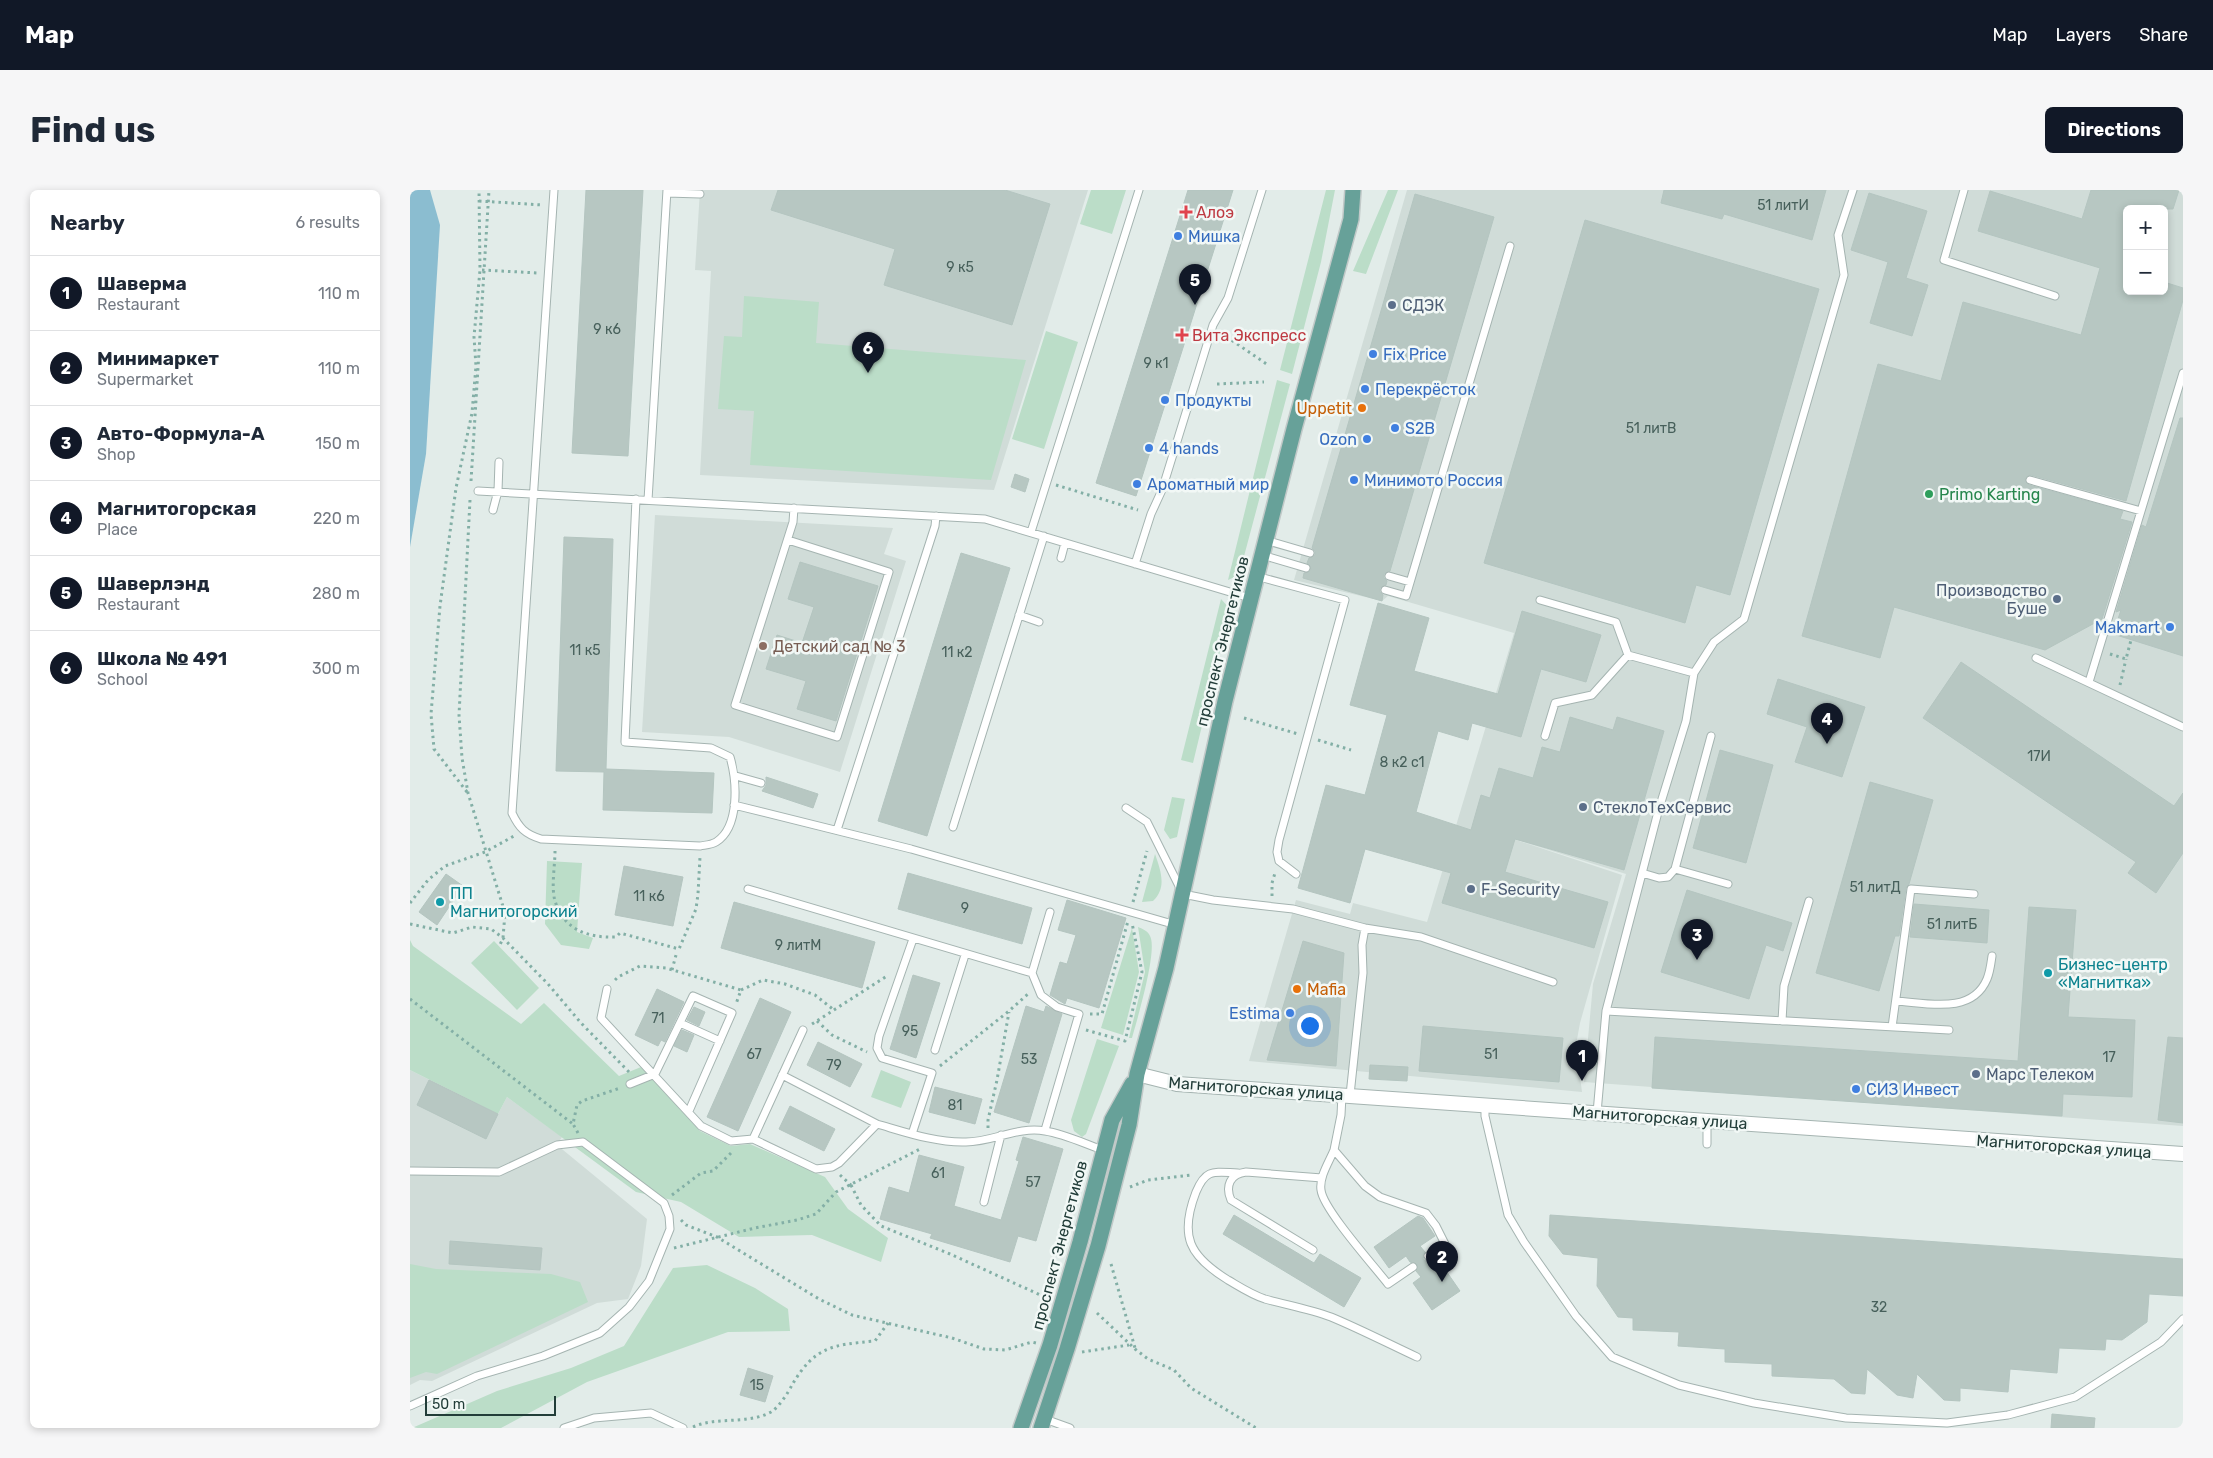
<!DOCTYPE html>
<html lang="en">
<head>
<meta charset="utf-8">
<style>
	:root { --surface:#fff; --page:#f6f6f7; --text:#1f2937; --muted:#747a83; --line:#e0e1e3; --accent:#111827 }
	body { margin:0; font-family:Rubik,sans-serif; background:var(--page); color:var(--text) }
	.controls { position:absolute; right:15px; top:15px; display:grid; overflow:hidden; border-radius:8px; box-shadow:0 2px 8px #0003 }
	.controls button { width:45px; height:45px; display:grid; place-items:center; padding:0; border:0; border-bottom:1px solid var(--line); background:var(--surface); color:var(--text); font:25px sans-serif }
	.scale { position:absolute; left:15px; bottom:12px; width:131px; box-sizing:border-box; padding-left:5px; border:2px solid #223d39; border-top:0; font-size:14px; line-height:18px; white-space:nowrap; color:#223d39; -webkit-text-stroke:4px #f2f8f6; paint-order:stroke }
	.you { position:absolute; left:899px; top:835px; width:18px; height:18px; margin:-12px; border:4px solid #fff; border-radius:50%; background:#1a73e8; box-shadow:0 0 0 8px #1a73e833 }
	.badge { display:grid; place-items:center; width:32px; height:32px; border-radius:50%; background:var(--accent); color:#fff; font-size:16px; font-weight:700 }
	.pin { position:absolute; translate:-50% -41px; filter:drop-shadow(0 1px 2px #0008) }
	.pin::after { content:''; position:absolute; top:26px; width:18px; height:15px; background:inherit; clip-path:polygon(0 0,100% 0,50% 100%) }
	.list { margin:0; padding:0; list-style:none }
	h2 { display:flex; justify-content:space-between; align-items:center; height:65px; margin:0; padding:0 20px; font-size:21px }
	h2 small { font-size:16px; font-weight:400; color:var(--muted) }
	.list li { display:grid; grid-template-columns:32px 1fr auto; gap:15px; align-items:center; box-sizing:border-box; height:75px; padding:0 20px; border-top:1px solid var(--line) }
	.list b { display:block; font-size:19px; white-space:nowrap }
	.list p { margin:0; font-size:16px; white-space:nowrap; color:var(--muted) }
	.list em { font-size:16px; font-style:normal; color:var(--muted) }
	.map { position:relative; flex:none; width:1773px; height:1238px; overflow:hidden; border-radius:8px }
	header { display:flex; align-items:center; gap:30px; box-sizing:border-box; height:70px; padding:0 25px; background:var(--accent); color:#fff }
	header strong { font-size:24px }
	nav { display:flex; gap:28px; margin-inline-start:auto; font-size:18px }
	.intro { display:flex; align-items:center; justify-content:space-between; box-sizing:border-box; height:120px; padding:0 30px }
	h1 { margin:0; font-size:35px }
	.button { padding:12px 22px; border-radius:8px; background:var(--accent); color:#fff; font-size:18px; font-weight:700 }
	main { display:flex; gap:30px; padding:0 30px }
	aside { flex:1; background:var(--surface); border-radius:8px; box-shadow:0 2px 8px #0003 }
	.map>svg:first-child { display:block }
	.built { fill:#d0dcd8; fill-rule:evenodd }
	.green { fill:#bbddc8 }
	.water { fill:#8bbdd0 }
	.building { fill:#b7c7c2; stroke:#b4c5c0 }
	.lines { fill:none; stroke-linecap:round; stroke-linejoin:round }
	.lane-casing { stroke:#a5b4b1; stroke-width:9 }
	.street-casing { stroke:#a5b4b1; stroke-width:16 }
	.primary-casing { stroke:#c1c9c8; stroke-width:18 }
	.path { stroke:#83afa6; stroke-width:3; stroke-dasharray:2.5 4; stroke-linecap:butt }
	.lane { stroke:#fff; stroke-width:7 }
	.street { stroke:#fff; stroke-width:14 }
	.primary { stroke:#67a199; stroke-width:15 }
	.health-dot { fill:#e0444e; stroke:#f2f8f6; stroke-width:2 }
	.shop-dot { fill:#3f7fe0; stroke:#f2f8f6; stroke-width:2 }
	.service-dot { fill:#5c6f8a; stroke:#f2f8f6; stroke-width:2 }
	.food-dot { fill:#e8710a; stroke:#f2f8f6; stroke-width:2 }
	.leisure-dot { fill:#2e9e5b; stroke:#f2f8f6; stroke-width:2 }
	.education-dot { fill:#8d6e63; stroke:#f2f8f6; stroke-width:2 }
	.culture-dot { fill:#0f9aa8; stroke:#f2f8f6; stroke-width:2 }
	.labels { text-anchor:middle; stroke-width:5; stroke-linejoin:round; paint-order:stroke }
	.number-label { font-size:14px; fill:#47605b }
	.health-label { font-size:16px; fill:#be3a42; stroke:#f2f8f6; text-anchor:start }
	.shop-label { font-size:16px; fill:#366cbe; stroke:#f2f8f6; text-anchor:start }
	.service-label { font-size:16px; fill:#4e5e75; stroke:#f2f8f6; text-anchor:start }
	.food-label { font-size:16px; fill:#c56008; stroke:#f2f8f6; text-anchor:end }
	.leisure-label { font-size:16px; fill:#27864d; stroke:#f2f8f6; text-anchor:start }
	.street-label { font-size:16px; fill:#223d39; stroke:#f2f8f6 }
	.education-label { font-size:16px; fill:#785e54; stroke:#f2f8f6; text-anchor:start }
	.culture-label { font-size:16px; fill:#0d838f; stroke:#f2f8f6; text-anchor:start }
</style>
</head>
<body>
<header>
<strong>Map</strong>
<nav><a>Map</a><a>Layers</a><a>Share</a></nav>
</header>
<div class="intro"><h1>Find us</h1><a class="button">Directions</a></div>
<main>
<aside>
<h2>Nearby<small>6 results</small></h2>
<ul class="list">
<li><span class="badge">1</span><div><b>Шаверма</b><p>Restaurant</p></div><em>110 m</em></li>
<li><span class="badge">2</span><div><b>Минимаркет</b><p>Supermarket</p></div><em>110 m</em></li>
<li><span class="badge">3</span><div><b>Авто-Формула-А</b><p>Shop</p></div><em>150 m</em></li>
<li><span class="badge">4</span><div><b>Магнитогорская</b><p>Place</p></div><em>220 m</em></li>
<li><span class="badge">5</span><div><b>Шаверлэнд</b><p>Restaurant</p></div><em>280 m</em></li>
<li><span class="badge">6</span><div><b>Школа № 491</b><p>School</p></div><em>300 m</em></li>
</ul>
</aside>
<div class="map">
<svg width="1773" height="1238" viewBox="0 0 1773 1238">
	<rect width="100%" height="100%" fill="#e2ece9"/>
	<path class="built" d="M290 0H678L584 300 290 285 301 81 285 80Z
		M997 0H1773V936L1174 892 1183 794 1216 684 1091 645 1212 685 1170 833 1166 855 1172 902 839 871 886 710 940 724 943 713 1017 732 1104 443 978 406 972 411 884 390ZM1717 19H1754V101H1717Z
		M245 325 483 338 474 364 496 371 430 582 319 547 232 542Z
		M0 880 88 924 97 907 152 947 147 955 237 1029 231 1076 218 1109 187 1113 22 1191 10 1190 0 1195Z"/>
	<path class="green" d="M681 0H716L702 44 670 34Z
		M916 0H925L911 72 882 184 870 180Z
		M978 0H988L956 84 943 81Z
		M334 106 409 112 406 153 616 170 581 290 340 275 344 221 308 219 314 146 332 147Z
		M636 141 668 152 634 259 602 249Z
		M867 190 880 194 829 385 818 390Z
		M811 409 820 419 783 573 771 570Z
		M762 607 775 609 767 647 760 649 754 640Z
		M745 664C751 681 757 698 743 711L732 712Z
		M137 671 172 673 167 742 183 748 179 759 151 755 135 734Z
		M728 737C733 739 738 741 740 746 748 760 727 830 722 848H719L735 782Z
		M722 738 729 782 713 845 691 838Z
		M0 750 3 756 111 834 134 813 209 886 231 877 290 941 321 956 340 954 415 987 438 1019 478 1048 471 1072 402 1045 329 1047 271 1012 226 1002 97 907 88 924 0 880Z
		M84 751 129 798 107 820 61 773Z
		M687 849 709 856 676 944 672 947 664 941 661 930Z
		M471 880 501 892 491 918 461 907Z
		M0 1074 26 1079 141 1084 170 1092 178 1112 27 1184 16 1182 0 1188Z
		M297 1075 345 1098 378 1119 380 1141 318 1142 177 1192 91 1238H2L87 1201 161 1178 214 1156 263 1078Z"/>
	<path class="water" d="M0 0H20L30 35 16 264 0 357Z"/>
	<path class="building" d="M176 0H233L218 266 162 263Z
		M368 0H595L640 14 602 135 474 95 485 59 361 20Z
		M778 0H823L726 306 686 293Z
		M1254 0H1416L1402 50 1314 24 1312 29 1251 13Z
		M1681 0H1769L1763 19H1717V101H1754V92L1773 98V110L1716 311 1621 285 1617 286 1615 289 1619 295 1713 321 1710 329 1722 332 1692 429 1635 460 1484 417 1470 468 1392 446 1468 174 1531 191 1553 112 1671 145 1690 78 1568 41 1580 1 1672 29Z
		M1459 3 1517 21 1496 88 1518 95 1502 146 1460 133 1478 72 1441 60Z
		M1005 4 1084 27 980 381 974 384V388L977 391 976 395 970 398V402L973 405 972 411 893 388 894 383 899 382 901 379 897 373 899 368 905 365V361L902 358Z
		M1175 30 1409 99 1320 405 1286 395 1275 433 1074 373Z
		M1770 228H1773V466L1703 444 1711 420 1706 422 1732 335 1736 337Z
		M605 284 619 289 615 302 601 297Z
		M154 347 203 349 196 579 304 583 302 623 193 620 194 582 146 581Z
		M551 363 600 378 517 646 468 631Z
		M390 372 468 396 426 531 387 519 396 491 356 479 367 445 392 453 404 417 378 409Z
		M968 413 1019 428 1004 481 1088 504 1112 421 1191 445 1176 492 1131 479 1111 547 1062 533 1058 550 1028 541 1006 622 1061 640 1071 605 1080 608 1089 578 1123 588 1132 557 1150 562 1160 527 1203 540 1207 527 1254 541 1214 680 1105 649 1095 682 1198 712 1184 758 1032 713 1041 683 955 659 940 713 888 698 916 595 955 605 977 525 940 515Z
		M1551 472 1764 616 1773 603V663L1746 703 1718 683 1726 672 1513 528Z
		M1368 489 1455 517 1432 587 1385 572 1397 537 1357 524Z
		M1310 560 1363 575 1336 673 1283 658Z
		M356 587 408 604 403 618 352 601 356 595Z
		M1460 592 1523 610 1499 694 1496 698 1489 746H1485L1469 801 1406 783Z
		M214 676 273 687 263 736 205 725Z
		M498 683 622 718 612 754 488 719Z
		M36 684 53 696 27 735 9 722Z
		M1277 700 1382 733 1373 761 1356 755 1339 809 1251 782Z
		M657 710 716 728 689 818 657 808 655 814 640 805 650 772 657 774 666 745 648 740Z
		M324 712 465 752 452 798 311 758Z
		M1504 714 1579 720 1577 753 1500 747Z
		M1619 717 1666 720 1658 827 1725 830 1722 907 1653 904 1652 926 1242 898 1245 847 1608 871Z
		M893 751 934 763 926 876 857 870Z
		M503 785 530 793 506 868 480 859Z
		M247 799 274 812 255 852 251 850 248 856 225 845Z
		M350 808 381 822 328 941 297 927Z
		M616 816 634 822 636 816 652 824 619 933 584 922Z
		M284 817 295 822 289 836 277 830Z
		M1013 836 1153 848 1149 892 1009 881Z
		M272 840 284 845 277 862 264 856Z
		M1758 847 1773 848V933L1748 930Z
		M408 852 452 874 440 897 397 875Z
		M960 875 998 877 997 891 959 889Z
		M19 890 88 924 76 949 7 915Z
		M525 897 572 909 565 934 519 922Z
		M380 916 425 939 414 961 369 939Z
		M613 947 653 959 626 1051 608 1046 600 1072 520 1048 522 1044 470 1029 479 997 499 1003 509 965 554 977 544 1016 591 1030 609 971 606 970Z
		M824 1025 904 1073 910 1064 951 1088 934 1117 813 1044Z
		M1140 1025 1773 1069V1106L1739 1104 1737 1132 1712 1150 1696 1149 1695 1160 1649 1158 1647 1183 1600 1179 1598 1202 1550 1198V1211L1534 1210 1507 1184 1503 1208 1487 1205 1457 1179 1455 1204 1441 1203 1424 1189 1362 1186V1174L1315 1172V1159L1268 1156 1269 1142 1223 1140V1128L1208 1127 1187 1096 1188 1068 1153 1064 1139 1046Z
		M1008 1026 1013 1028 1025 1046 1010 1056 1015 1062 1013 1069 1016 1071 1021 1070 1027 1079 1032 1075 1050 1101 1022 1120 1003 1093 1011 1087 1006 1081 1007 1074 1000 1072 996 1066 979 1078 964 1057Z
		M40 1051 132 1058 130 1080 39 1074Z
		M338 1178 363 1186 355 1212 330 1205Z
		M1642 1224 1685 1228 1684 1238H1641Z"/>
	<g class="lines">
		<defs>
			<path id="lane" d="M144 0 102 623C109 638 115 644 131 649L290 656C295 655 301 655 306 652 330 637 327 591 320 567L301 558 215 552 226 309
				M1554 0 1534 70 1645 106
				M257 3 290 4
				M1620 290 1731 321
				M68 301 575 329 840 408
				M238 310 257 0
				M83 320 88 301 89 272
				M621 342 729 0
				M378 350 479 382 427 547 325 515 383 332 384 318
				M855 350 900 363
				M852 365 896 378
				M651 368 655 353
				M725 374 741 324 752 300 803 135 818 108 852 0
				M846 386 935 410 869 650 867 662 869 671 886 684
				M979 386 1000 392
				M975 400 996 406 1100 56
				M1130 410 1206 432 1218 465 1284 483 1276 531 1248 622 1196 821 1187 923
				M609 425 629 432
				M1626 468 1773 537
				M1284 483 1304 452 1334 429 1434 85 1428 45 1443 0
				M1679 492 1773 183
				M1135 546 1145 513 1182 505 1218 465
				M326 586 351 593
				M324 615 501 659 766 735
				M716 618 737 632 773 704 803 710 883 719 955 738 1011 747 1143 792
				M543 637 634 346
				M427 640 525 336 526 326
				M1265 679 1318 694
				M1232 683 1249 688 1258 687 1265 679 1301 546
				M338 699 622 783
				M197 799 191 828 291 936 321 951 343 949 406 979 422 977 429 973 467 934C495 942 526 953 556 952 583 952 608 936 635 941 655 944 675 954 693 960
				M1486 811C1517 813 1562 825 1577 789 1580 782 1581 773 1582 766
				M1196 821 1539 840
				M1372 831 1374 796 1399 711
				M270 833 310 851
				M1482 837 1501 699 1564 704
				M525 860 555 765
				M372 885 467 934
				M220 894 245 884 283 806 322 823 279 921
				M940 905 953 783 952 755 955 738
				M1075 915V926L1098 1025 1114 1052 1166 1126 1202 1167 1269 1195 1344 1213 1436 1228 1537 1233 1598 1225 1665 1207 1751 1152 1773 1129
				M635 940 669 824 647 817 631 805 622 783 640 722
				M502 944 522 883 472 868 467 858 469 846 503 749
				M343 949 393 840
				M1297 954V930
				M924 960 931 925 932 905
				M0 981 89 982 147 955 173 952 254 1013 259 1026 260 1039 239 1091 219 1117 190 1143 133 1166 67 1186 0 1216
				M828 983C804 982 796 978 786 1002 769 1046 779 1066 818 1090 830 1097 842 1105 855 1109 877 1115 900 1119 921 1127 950 1139 979 1154 1007 1167
				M574 1012 591 945
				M903 1060 821 1010C815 996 820 984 836 982L912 988
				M1003 1077 978 1094C964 1076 913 1019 911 1000 909 987 919 972 924 960L955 996 970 1007 1016 1023 1026 1036 1035 1054 1018 1066
				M635 1229 660 1238
				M154 1238 184 1228 241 1223 273 1238"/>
			<path id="street" d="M727 884 767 894 1773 964"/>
			<path id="primary" d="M611 1238 640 1155 670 1052 702 930 722 894
				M631 1238 657 1159 688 1056 719 935 727 884 756 778 815 511 884 239 941 29 943 0"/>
		</defs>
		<use href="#lane" class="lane-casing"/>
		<use href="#street" class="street-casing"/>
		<use href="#primary" class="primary-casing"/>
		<path class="path" d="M69 11 133 15
			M72 80 128 83
			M811 143 858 175
			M807 194 854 192
			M61 291 79 0
			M646 295 728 320
			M60 310 49 525 52 568 58 603 95 723 93 748 89 757
			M1700 464 1716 469 1721 450
			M1710 495 1716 469
			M834 528 888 544
			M908 550 941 560
			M57 602 24 559 21 524 30 416 46 298 62 223 66 176 64 147 70 80 69 0
			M145 661C145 676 141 697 145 711 154 740 178 748 206 747L210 743 269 759 286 719 288 704 290 667
			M862 706V693L865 683
			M723 712 737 661
			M0 713 18 690 35 676 75 662 104 646
			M0 734 43 743 62 737 81 739 93 748 138 794 171 833 220 883
			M262 780 266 765
			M205 790 208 787 230 776 256 778 331 800 326 814
			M331 800 353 790 375 794 405 805 424 820
			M0 809 163 934
			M680 824H692L718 731
			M407 831 422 845 457 862
			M402 834 477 786
			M676 840 715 851 732 782 722 733
			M530 876 599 821 618 804
			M578 938V930L587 890 599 822
			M168 943 163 934 167 915 172 911 210 898
			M430 985 441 995
			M441 995 451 1015 471 1036 540 1064 637 1108
			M720 997 738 990 781 985
			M262 1005 291 983 303 981 321 963
			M271 1030 276 1035 307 1047 409 1109 442 1125 542 1148 574 1159 595 1160 622 1152 626 1153
			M264 1058 345 1038 387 1030 406 1024 426 1002 510 959
			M701 1074 725 1158
			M687 1123 725 1159 738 1169 764 1180 781 1198 846 1238
			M672 1162 719 1155
			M283 1237C307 1226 337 1235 361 1222 369 1217 378 1203 382 1195 405 1156 422 1155 465 1151L478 1133"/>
		<use href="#lane" class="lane"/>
		<use href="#street" class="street"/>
		<use href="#primary" class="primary"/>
	</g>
	<g class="health-dot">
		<path d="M773.5 14.5h5v5h5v5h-5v5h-5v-5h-5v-5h5z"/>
		<path d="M769.5 137.5h5v5h5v5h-5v5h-5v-5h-5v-5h5z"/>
	</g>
	<g class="shop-dot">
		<circle cx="768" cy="46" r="5"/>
		<circle cx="963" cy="164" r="5"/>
		<circle cx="955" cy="199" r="5"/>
		<circle cx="755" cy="210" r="5"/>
		<circle cx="985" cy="238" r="5"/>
		<circle cx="957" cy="249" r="5"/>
		<circle cx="739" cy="258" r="5"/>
		<circle cx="944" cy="290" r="5"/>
		<circle cx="727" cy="294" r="5"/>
		<circle cx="1760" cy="437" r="5"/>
		<circle cx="880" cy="823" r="5"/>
		<circle cx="1446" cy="899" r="5"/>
	</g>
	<g class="service-dot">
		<circle cx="982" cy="115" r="5"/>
		<circle cx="1647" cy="409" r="5"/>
		<circle cx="1173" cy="617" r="5"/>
		<circle cx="1061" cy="699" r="5"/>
		<circle cx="1566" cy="884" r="5"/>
	</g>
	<g class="food-dot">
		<circle cx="952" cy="218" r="5"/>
		<circle cx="887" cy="799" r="5"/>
	</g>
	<circle class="leisure-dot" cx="1519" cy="304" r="5"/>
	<circle class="education-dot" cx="353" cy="456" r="5"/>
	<g class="culture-dot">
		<circle cx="30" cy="712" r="5"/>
		<circle cx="1638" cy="783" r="5"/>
	</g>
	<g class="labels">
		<g class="number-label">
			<text x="1373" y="20">51 литИ</text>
			<text x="550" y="82">9 к5</text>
			<text x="197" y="144">9 к6</text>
			<text x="746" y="178">9 к1</text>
			<text x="1241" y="243">51 литВ</text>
			<text x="175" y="465">11 к5</text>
			<text x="547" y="467">11 к2</text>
			<text x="1629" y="571">17И</text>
			<text x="992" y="577">8 к2 с1</text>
			<text x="1465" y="702">51 литД</text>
			<text x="239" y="711">11 к6</text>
			<text x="555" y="723">9</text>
			<text x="1542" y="739">51 литБ</text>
			<text x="388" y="760">9 литМ</text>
			<text x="248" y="833">71</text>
			<text x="500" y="846">95</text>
			<text x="344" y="869">67</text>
			<text x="1081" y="869">51</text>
			<text x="1699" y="872">17</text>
			<text x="619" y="874">53</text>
			<text x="424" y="880">79</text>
			<text x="545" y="920">81</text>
			<text x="528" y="988">61</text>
			<text x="623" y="997">57</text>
			<text x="1469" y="1122">32</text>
			<text x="347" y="1200">15</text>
		</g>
		<g class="health-label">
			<text x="786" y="28">Алоэ</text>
			<text x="782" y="151">Вита Экспресс</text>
		</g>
		<g class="shop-label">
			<text x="778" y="52">Мишка</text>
			<text x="973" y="170">Fix Price</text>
			<text x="965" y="205">Перекрёсток</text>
			<text x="765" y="216">Продукты</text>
			<text x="995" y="244">S2B</text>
			<text x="947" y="255" text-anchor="end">Ozon</text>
			<text x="749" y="264">4 hands</text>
			<text x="954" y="296">Минимото Россия</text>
			<text x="737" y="300">Ароматный мир</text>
			<text x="1750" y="443" text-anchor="end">Makmart</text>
			<text x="870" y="829" text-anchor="end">Estima</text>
			<text x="1456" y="905">СИЗ Инвест</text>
		</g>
		<g class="service-label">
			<text x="992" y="121">СДЭК</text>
			<text x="1637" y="406" text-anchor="end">Производство<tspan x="1637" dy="18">Буше</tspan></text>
			<text x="1183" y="623">СтеклоТехСервис</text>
			<text x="1071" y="705">F-Security</text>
			<text x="1576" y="890">Марс Телеком</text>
		</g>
		<g class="food-label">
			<text x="942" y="224">Uppetit</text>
			<text x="897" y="805" text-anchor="start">Mafia</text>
		</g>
		<g class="leisure-label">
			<text x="1529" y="310">Primo Karting</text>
		</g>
		<g class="street-label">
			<text transform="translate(812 451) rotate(-76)" y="6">проспект Энергетиков</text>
			<text transform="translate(846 898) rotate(4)" y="6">Магнитогорская улица</text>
			<text transform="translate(1250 927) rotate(4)" y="6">Магнитогорская улица</text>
			<text transform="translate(1654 956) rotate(4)" y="6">Магнитогорская улица</text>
			<text transform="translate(649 1055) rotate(-75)" y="6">проспект Энергетиков</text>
		</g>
		<g class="education-label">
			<text x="363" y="462">Детский сад № 3</text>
		</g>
		<g class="culture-label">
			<text x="40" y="709">ПП<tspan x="40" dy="18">Магнитогорский</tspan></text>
			<text x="1648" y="780">Бизнес-центр<tspan x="1648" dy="18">«Магнитка»</tspan></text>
		</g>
	</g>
</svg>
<div class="controls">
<button>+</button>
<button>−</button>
</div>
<div class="scale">50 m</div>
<div class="you"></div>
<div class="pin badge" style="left:1172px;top:891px">1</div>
<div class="pin badge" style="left:1032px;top:1092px">2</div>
<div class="pin badge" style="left:1287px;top:770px">3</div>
<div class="pin badge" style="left:1417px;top:554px">4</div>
<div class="pin badge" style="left:785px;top:115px">5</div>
<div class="pin badge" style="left:458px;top:183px">6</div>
</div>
</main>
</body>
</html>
